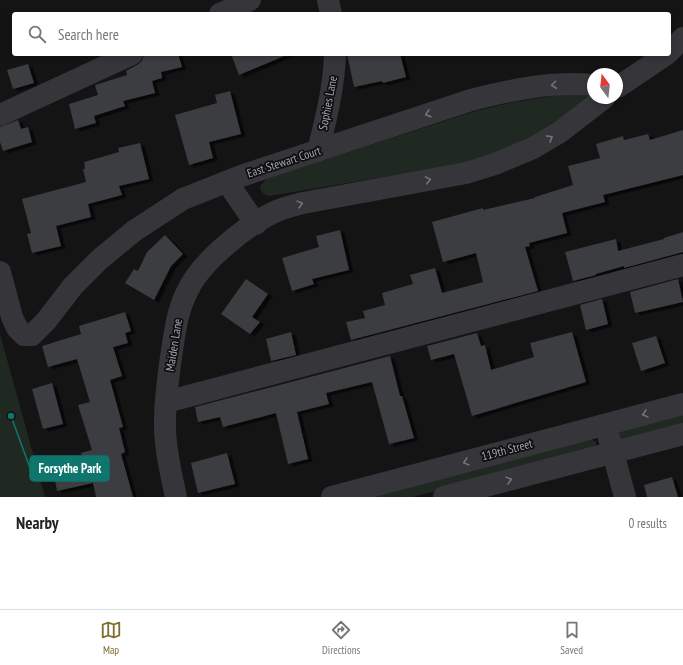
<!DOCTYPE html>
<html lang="en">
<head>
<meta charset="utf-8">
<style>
	:root { --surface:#fff; --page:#f2f2f2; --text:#222; --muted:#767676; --line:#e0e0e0; --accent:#7e6e2a }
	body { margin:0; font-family:"PT Sans Narrow",sans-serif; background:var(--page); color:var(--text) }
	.compass { position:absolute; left:587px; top:68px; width:36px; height:36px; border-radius:50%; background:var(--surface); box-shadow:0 2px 6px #0003; rotate:345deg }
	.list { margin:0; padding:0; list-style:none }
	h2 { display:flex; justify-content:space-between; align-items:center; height:52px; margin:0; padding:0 16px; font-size:17px }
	h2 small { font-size:13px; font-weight:400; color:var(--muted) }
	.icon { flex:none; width:22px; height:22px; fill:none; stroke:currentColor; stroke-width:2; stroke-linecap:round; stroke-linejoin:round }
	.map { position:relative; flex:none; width:683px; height:497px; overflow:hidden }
	.search { position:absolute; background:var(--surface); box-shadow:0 2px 6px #0003; left:12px; right:12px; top:12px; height:44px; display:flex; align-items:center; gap:10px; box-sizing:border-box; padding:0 14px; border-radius:4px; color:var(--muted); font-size:15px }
	.sheet { height:112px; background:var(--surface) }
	nav { display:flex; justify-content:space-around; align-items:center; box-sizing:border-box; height:56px; border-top:1px solid var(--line); background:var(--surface); font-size:11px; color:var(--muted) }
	nav a { display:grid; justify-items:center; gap:2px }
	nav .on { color:var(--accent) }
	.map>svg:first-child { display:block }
	.green { fill:#202822 }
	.building { fill:#3b3c3f; filter:url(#shadow) }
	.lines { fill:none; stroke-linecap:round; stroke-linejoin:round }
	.minor { stroke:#35353a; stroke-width:22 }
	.oneway { stroke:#73747e }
	.labels { text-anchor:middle; stroke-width:3.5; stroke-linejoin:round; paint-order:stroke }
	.street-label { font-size:12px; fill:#a5a8b5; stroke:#0f0f10 }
	.leader { fill:none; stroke:#0f766e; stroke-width:1.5 }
	.callout-dot { fill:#0f766e; stroke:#0f0f10; stroke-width:1.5 }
	.callout { fill:#0f766e; stroke:#0f766e; stroke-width:1.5 }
	.callout-label { font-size:13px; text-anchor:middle; font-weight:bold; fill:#fff }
</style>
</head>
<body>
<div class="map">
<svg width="683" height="497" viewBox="0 0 683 497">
	<defs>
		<filter id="shadow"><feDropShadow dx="4.5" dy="2.5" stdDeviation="0" flood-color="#0009"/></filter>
	</defs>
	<rect width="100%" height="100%" fill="#141415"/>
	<path class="green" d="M572 93 589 96 588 98 544 131 514 146 483 158 450 166 269 196C263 194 261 192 260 186L266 179 472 112 509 103Z
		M0 334 45 497H0Z
		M683 415V426L621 441 619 437V432L623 430Z
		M590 439 596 442V445L592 450 413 497H370Z"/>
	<path class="building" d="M144 54H178L182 67 161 72 162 78 152 81 155 93 123 101 125 106 94 116 96 123 75 129 69 104 98 95 95 85 127 75 126 71 137 65 142 61Z
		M231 54H289L239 75Z
		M347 54H400L406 77 383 83 382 81 354 87Z
		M28 64 34 83 13 89 7 70Z
		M230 91 241 134 209 142 213 158 189 165 175 115 217 103 215 95Z
		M18 120 21 129 28 127 32 142 3 151 0 142V127Z
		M683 130V175L603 195 605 202 562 213 567 233 529 243 530 246 525 247 538 291 351 340 346 322 365 318 363 311 385 305 382 293 413 284 410 275 435 268 442 293 483 282 476 253 443 262 432 222 483 208V210L535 198V197L573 185 568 166 600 158 596 144 623 136 624 140 648 134 650 140Z
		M140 143 149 179 119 186 122 195 88 204 91 217 56 226 61 246 32 253 27 234 31 233 22 199 86 182 83 169H85L84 162 119 152 118 148Z
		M340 230 349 270 312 279 314 284 292 291 282 258 319 247 316 236Z
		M683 232V252L624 268V266L596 274V275L573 281 565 252 616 239 618 251 664 239V238Z
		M165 235 183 254 171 266 154 300 125 283 134 269 138 271 147 252Z
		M246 279 268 294 252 317 260 322 250 334 221 314Z
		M678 279 683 302 635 313 630 292Z
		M602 299 608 324 586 330 580 305Z
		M125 312 131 331 125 333 128 343 113 347 122 376 110 380 123 427 119 428 125 452 121 454 133 497H96L93 483 57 491 54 475 86 468 81 453 92 450 78 405 90 402 77 359 48 367 42 346 81 334 79 326Z
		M291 332 296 355 271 361 266 339Z
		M572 332 586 382 472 416 454 354 431 360 427 346 477 333 481 346 485 345 491 370 534 357 530 343Z
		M656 336 665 363 641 371 632 343Z
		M390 356 400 396H402L414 438 389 444 372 382 326 393 329 404 297 412 308 459 288 464 276 413 223 427 220 417 198 422 195 407Z
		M52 383 63 424 43 429 32 389Z
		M227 453 235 484 198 493 191 463Z
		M672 477 678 497H647L644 485Z"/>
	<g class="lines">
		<path class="minor" d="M328 0 331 14
			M220 14 250 0
			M669 52 683 38
			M618 87 667 54
			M0 115 132 54
			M318 151C326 119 334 87 335 54
			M227 182 256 224
			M0 272 12 317 17 328 24 335H32L46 321 73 286 99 260 134 231 183 199 241 176 471 100C510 90 553 81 593 85
			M166 402 683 265
			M609 438 625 497
			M176 497C172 479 168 461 166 443 163 417 167 390 170 364 174 339 176 311 189 288 203 260 250 222 279 210 287 207 295 205 303 203L466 173 495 164 533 148 560 132 604 98
			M332 497 683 404
			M444 497 683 434"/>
	</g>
	<defs><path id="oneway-chevron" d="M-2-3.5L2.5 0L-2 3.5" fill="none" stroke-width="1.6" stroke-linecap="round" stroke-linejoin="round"/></defs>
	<g class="oneway">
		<use href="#oneway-chevron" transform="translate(554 85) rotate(173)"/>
		<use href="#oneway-chevron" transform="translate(428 114) rotate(162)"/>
		<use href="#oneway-chevron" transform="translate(550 138) rotate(-30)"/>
		<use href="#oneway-chevron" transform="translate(428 180) rotate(-10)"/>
		<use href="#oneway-chevron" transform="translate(300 204) rotate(-15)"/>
		<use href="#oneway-chevron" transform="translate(645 414) rotate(165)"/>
		<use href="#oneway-chevron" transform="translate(466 462) rotate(165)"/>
		<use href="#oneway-chevron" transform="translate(509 480) rotate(-15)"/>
	</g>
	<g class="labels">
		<g class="street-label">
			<text transform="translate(328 103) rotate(-79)" y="4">Sophies Lane</text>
			<text transform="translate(284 162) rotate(-18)" y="4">East Stewart Court</text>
			<text transform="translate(174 345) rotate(-81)" y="4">Maiden Lane</text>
			<text transform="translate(507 450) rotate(-15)" y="4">119th Street</text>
		</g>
	</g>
	<path class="leader" d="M11 416L30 468"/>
	<circle class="callout-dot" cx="11" cy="416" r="4"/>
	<rect class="callout" x="30" y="456" width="79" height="25" rx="4"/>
	<g class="callout-label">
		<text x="70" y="473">Forsythe Park</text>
	</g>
</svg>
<svg class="compass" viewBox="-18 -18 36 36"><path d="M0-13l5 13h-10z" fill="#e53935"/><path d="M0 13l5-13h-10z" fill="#767676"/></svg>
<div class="search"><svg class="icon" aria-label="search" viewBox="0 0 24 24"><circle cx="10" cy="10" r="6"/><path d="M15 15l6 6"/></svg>Search here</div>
</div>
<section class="sheet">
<h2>Nearby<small>0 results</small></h2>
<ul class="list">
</ul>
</section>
<nav>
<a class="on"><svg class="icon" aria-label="map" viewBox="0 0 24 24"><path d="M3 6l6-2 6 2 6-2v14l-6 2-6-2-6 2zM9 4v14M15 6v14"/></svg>Map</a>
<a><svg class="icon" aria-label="directions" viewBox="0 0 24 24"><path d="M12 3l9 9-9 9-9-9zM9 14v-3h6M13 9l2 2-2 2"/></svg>Directions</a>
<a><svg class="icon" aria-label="saved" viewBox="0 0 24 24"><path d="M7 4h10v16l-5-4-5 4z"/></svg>Saved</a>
</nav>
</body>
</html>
